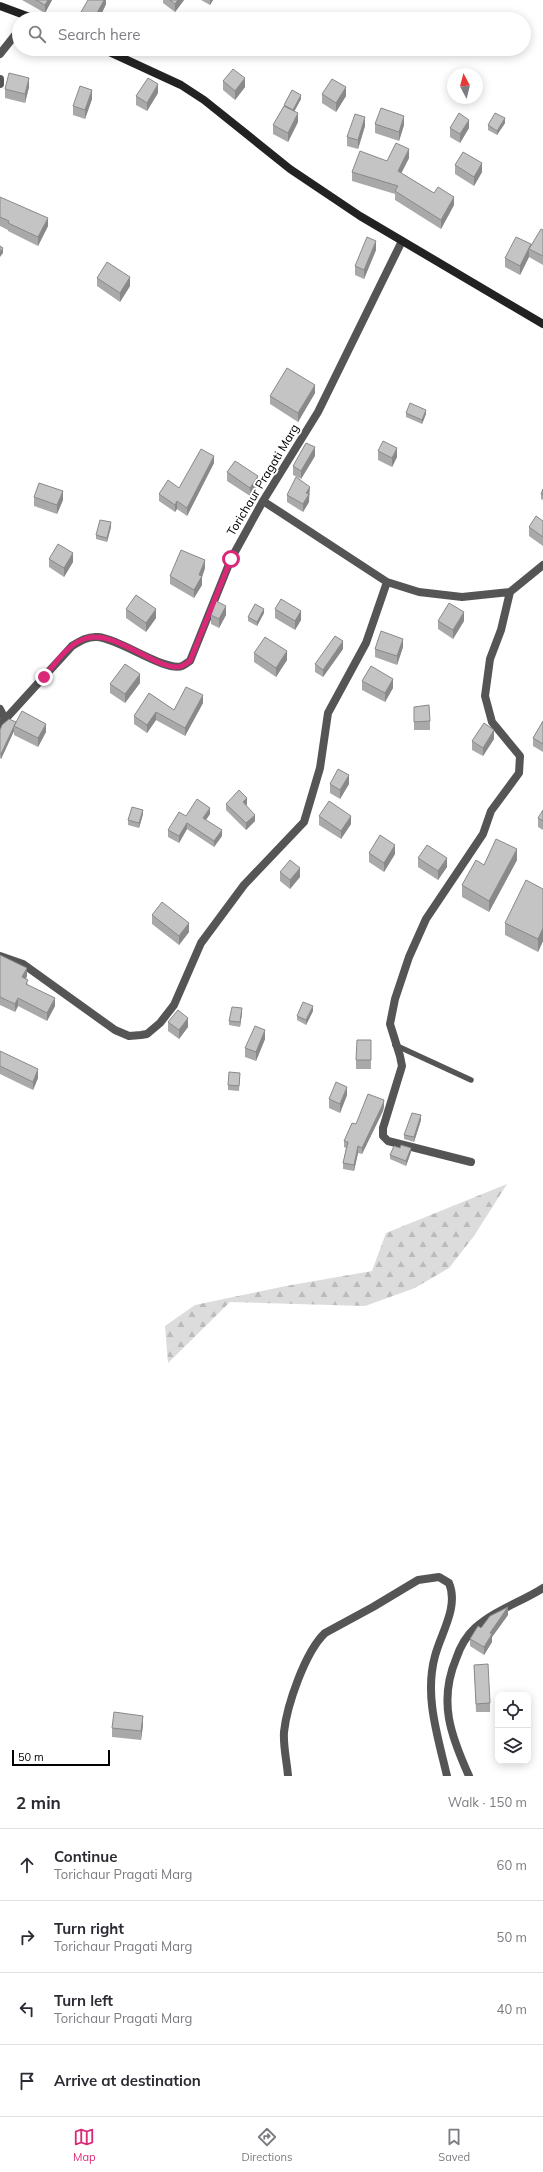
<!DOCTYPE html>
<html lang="en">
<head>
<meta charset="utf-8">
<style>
	:root { --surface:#fff; --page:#f7f7f7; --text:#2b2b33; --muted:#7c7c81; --line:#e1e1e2; --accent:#db2777 }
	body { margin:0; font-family:Mulish,sans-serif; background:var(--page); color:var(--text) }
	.controls { position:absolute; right:12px; bottom:12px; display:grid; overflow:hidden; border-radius:8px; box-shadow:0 2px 10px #0003 }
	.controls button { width:36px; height:36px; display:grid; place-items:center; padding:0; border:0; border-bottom:1px solid var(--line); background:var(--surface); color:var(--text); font:20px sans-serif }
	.compass { position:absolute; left:447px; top:68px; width:36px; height:36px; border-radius:50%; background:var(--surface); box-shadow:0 2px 10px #0003; rotate:353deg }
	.scale { position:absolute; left:12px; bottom:10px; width:98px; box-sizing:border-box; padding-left:4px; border:2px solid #000; border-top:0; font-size:11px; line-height:14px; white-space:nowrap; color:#000; -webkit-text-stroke:3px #fff; paint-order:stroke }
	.stop { position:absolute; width:12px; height:12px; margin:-9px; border:3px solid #db2777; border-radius:50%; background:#fff }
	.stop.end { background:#db2777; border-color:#fff; box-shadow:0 1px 4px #0008 }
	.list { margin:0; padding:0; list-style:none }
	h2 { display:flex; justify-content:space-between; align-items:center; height:52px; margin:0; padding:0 16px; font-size:17px }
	h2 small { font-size:13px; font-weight:400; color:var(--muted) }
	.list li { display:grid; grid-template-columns:26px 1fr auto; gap:12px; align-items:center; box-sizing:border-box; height:72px; padding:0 16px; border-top:1px solid var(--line) }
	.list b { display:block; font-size:15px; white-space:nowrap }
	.list p { margin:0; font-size:13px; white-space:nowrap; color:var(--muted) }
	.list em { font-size:13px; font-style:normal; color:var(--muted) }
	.icon { flex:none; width:22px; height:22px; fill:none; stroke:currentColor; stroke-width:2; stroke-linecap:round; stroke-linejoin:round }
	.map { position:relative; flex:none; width:543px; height:1776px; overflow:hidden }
	.search { position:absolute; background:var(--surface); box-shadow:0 2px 10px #0003; left:12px; right:12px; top:12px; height:44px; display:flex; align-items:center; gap:10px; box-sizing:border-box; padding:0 14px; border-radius:22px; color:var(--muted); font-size:15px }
	.sheet { height:340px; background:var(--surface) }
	nav { display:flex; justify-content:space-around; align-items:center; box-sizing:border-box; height:56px; border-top:1px solid var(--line); background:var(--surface); font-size:11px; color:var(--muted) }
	nav a { display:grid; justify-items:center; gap:2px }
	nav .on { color:var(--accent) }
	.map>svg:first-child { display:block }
	.forest { fill:url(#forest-firs) }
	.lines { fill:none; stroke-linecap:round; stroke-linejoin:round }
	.service { stroke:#555; stroke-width:5.5 }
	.minor { stroke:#555; stroke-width:8 }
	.tertiary { stroke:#555; stroke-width:8 }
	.secondary { stroke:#222; stroke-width:8 }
	.wall { fill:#a9a9a9 }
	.shaded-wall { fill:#898989 }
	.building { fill:#c4c4c4; stroke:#898989 }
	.route { stroke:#db2777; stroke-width:5 }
	.labels { text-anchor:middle; stroke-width:4; stroke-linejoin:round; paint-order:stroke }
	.street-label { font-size:12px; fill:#000; stroke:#fff }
</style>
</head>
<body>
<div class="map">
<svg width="543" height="1776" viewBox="0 0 543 1776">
	<defs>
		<pattern id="forest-firs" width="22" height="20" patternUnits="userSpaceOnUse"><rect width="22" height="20" fill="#dcdcdc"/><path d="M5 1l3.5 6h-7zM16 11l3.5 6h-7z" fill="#bbb"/></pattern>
	</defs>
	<rect width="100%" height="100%" fill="#fff"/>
	<path class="forest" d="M507 1184 474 1236 449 1268 415 1288 365 1306 230 1302 168 1363 165 1326 195 1305 286 1286 372 1271 386 1233Z"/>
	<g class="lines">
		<path class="service" d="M395 1045 471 1080"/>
		<path class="minor" d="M0 54 19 30
			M0 79V84
			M263 501 387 582
			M0 709 5 719
			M0 725 72 646C80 641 88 636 98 637 120 639 165 672 182 666 185 665 188 662 190 661L231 559 263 501 318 412 402 241
			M0 956 23 964 115 1030 129 1036 141 1035 147 1034 160 1023 174 1005 201 943 244 885 304 822 320 768 328 713 366 643 387 582 419 592 462 597 510 592 543 565
			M471 1162 388 1141 383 1136V1128L402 1066 400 1056 390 1024 395 999 409 957 426 919 483 834 491 811 519 773 520 756 492 722 485 696 490 659 501 630 510 592"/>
		<path class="tertiary" d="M288 1776C287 1762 283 1746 284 1732 287 1705 305 1652 325 1633L373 1607 418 1580 439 1577 449 1583C459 1607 441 1633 435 1656 424 1696 438 1737 447 1776
			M469 1776C451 1736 438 1702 456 1659 460 1647 465 1637 475 1628 495 1610 521 1602 543 1588"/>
		<path class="secondary" d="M0 6 35 19
			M103 49 181 85 204 100 290 169 360 216 543 324"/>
	</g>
	<path class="wall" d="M22 0H52L45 13Z
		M106 0V4L99 19H81V12Z
		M163 0H184L175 12 163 3Z
		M201 0H213L210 5Z
		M223 81 245 87 235 100 223 90Z
		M29 87 25 103 5 98V89Z
		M158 93 147 111 136 105V96Z
		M322 94 346 96 336 112 322 103Z
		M92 99 85 119 73 115V106Z
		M301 99 294 111 298 122 288 142 273 134V125L284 107V105Z
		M505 123 497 135 488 130V125Z
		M375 124 404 125 399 141 375 133Z
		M365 126 358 149 347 146V137Z
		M450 128H469L460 143 450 137Z
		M409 158 401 173 454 205 441 229 395 200V194L352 181V172L387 161Z
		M455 165 482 172 474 186 455 174Z
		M0 197 48 226 38 246 8 231V230L0 226Z
		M543 230V265L529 257 520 275 505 267V258L531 245Z
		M376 250 364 279 355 275V266Z
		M97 278 130 286 120 302 97 286Z
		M315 393 298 422 270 404V396Z
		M406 413 426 414 422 424 406 417Z
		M378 451 397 457 392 467 378 460Z
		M315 456 301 479 293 475V466Z
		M214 463 187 516 177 509 175 512 159 501V494L179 488Z
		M227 472 258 485 250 496 227 481Z
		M543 489V500L541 499V494Z
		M310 494 309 495V502L303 512 287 502V495Z
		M34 497 63 500 57 514 34 506Z
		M543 521V546L529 536V527Z
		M111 527 107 542 96 539V535Z
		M49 559 73 562 64 577 49 567Z
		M205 568 202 577V585L194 598 170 584V576Z
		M126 609 156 618 146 632 126 618Z
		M275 609 301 620 295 630 275 618Z
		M264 613 257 626 248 621V617Z
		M211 615H226L219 628 211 624Z
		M438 621H464L453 639 438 629Z
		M403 647 397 665 375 657V649Z
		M343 649 323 677 315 672V664Z
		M254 653 287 660 276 677 254 662Z
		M362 681 393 688 385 702 362 690Z
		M140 683 125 703 110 693V684Z
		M149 693 174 710 203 703 185 736 156 720 147 733 134 724V716Z
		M414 707 430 721V730H414Z
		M543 721V752L533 746V738Z
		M16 722 46 732 38 747 14 735V731L1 759 0 758V730Z
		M494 739 483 756 472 750V741Z
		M330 784H349L340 799 330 793Z
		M226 804H247L246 805 255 821 246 830 226 810Z
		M543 810V830L538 827V818Z
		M143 814 139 828 128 825V820Z
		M210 814 206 820 222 836 214 847 187 829 179 843 168 837V830L186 816Z
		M319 816 351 824 341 839 319 825Z
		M369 853 395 854 384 872 369 862Z
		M418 858 447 867 438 880 418 867Z
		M517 860 489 912 462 897V885L484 865Z
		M280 872 300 877 290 889 280 881Z
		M543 889V941L538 952 505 935V923Z
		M152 915 189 932 179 945 152 924Z
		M0 955 27 976 26 979 28 985 55 1006 47 1021 18 1006 15 1012 0 1005Z
		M313 1011 306 1025 297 1020V1016Z
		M242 1013 240 1027 229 1025V1021Z
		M168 1022 188 1027 179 1039 168 1031Z
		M265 1039 256 1061 245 1057V1048Z
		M371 1049V1069H356V1060Z
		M0 1051 38 1078 33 1090 0 1074Z
		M240 1077 239 1091 228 1090V1085Z
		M347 1095 340 1113 329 1108V1099Z
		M384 1106 383 1111 362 1154 358 1153 354 1171 343 1169V1163L346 1148 344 1147V1141L356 1124Z
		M421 1120 414 1142 404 1139V1135Z
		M400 1148 411 1152 406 1166 390 1159V1155Z
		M508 1615 492 1637V1642L484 1655 470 1646V1639L481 1628Z
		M474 1665 490 1703V1712H476Z
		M143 1725 141 1740 112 1737V1728Z"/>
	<path class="shaded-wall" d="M48 0H52L45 13V5Z
		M104 0H106V4L99 19H94Z
		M178 0H184L175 12V4Z
		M210 0H213L210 5Z
		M29 78V87L25 103V94Z
		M245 78V87L235 100V91Z
		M158 84V93L147 111V103Z
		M346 87V96L336 112V103Z
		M92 90V99L85 119V110Z
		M301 95V99L293 114V110Z
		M298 113V122L288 142V133Z
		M404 116V125L399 141V132Z
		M365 117V126L358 149V140Z
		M505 118V123L497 135V131Z
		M469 120V128L460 143V134Z
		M409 149V158L398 180V171Z
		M482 163V172L474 186V177Z
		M454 197V205L441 229V220Z
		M48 218V226L38 246V237Z
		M376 241V250L364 279V270Z
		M531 244V250L529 249V257L520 275V266Z
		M3 248V253L0 257V252Z
		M130 277V286L120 302V293Z
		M315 385V393L298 422V413Z
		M426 410V414L422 424V420Z
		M315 447V456L301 479V471Z
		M397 448V457L392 467V458Z
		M214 456V463L187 516V508Z
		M258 476V485L250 496V488Z
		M310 487 309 502 303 512V504L306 493Z
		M63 491V500L57 514V505Z
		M177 501V509L175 512V505Z
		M111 522V527L107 542V538Z
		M73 553V562L64 577V568Z
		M205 560V568L202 577V585L194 598V590Z
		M226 606V615L219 628V619Z
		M156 609V618L146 632V623Z
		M264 609V613L257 626V622Z
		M301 611V620L295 630V621Z
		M464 612V621L453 639V630Z
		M403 639V647L397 665V656Z
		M343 641V649L323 677V670Z
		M287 651V660L276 677V668Z
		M140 674V683L125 703V694Z
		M393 679V688L385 702V693Z
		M203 695V703L185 736V728Z
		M156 712V720L147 733V725Z
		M46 724V732L38 747V738Z
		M14 726V731L1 759V754Z
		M494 730V739L483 756V748Z
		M349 775V784L340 799V790Z
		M247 798V804L243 809V802Z
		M210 808V814L203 824V818Z
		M143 810V814L139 828V823Z
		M255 815V821L246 830V823Z
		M351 816V824L341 839V831Z
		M187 823V829L179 843V836Z
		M222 830V836L214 847V841Z
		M395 845V854L384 872V863Z
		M517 849V860L489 912V901Z
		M447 858V867L438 880V871Z
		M300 868V877L290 889V880Z
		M189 923V932L179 945V936Z
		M543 928V941L538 952V939Z
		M27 968V976L22 985V977Z
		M18 998V1006L15 1012V1004Z
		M55 998V1006L47 1021V1013Z
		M313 1006V1011L306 1025V1020Z
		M242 1008V1013L240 1027V1022Z
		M188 1018V1027L179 1039V1030Z
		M265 1030V1039L256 1061V1052Z
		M38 1069V1078L33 1090V1082Z
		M347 1087V1095L340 1113V1104Z
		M384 1100V1106L383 1111 362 1154V1148Z
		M421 1115V1120L414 1142V1137Z
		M358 1146V1153L354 1171V1165Z
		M411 1148V1152L406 1166V1161Z
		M508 1607V1615L492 1637V1642L484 1655V1647L490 1633Z
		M143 1716V1725L141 1740V1731Z"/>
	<path class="building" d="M36 0H48L45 5Z
		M88 0H104L94 19 81 12Z
		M170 0H178L175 4Z
		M233 69 245 78 235 91 223 81Z
		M9 73 29 78 25 94 5 89Z
		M148 78 158 84 147 103 136 96Z
		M332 79 346 87 336 103 322 94Z
		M80 86 92 90 85 110 73 106Z
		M292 90 301 95 293 110 284 105Z
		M284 106 298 113 288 133 273 125Z
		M381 108 404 116 399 132 375 124Z
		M459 113 469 120 460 134 450 128Z
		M495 113 505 118 497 131 488 125Z
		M355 114 365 117 358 140 347 137Z
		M396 143 409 149 398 171 434 193 438 187 454 197 441 220 395 191 398 186 352 172 360 151 387 161Z
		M463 152 482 163 474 177 455 165Z
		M0 197 48 218 38 237 8 223 9 221 0 217Z
		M541 229 543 230V256L529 249Z
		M367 237 376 241 364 270 355 266Z
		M516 237 531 244 520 266 505 258Z
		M0 246 3 248 0 252Z
		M107 262 130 277 120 293 97 278Z
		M287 368 315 385 298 413 270 396Z
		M410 403 426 410 422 420 406 413Z
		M383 441 397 448 392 458 378 451Z
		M306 443 315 447 301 471 293 466Z
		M201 449 214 456 187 508 177 501 175 505 159 494 168 480 179 488Z
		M235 461 258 476 250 488 227 472Z
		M296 477 310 487 306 493 309 494 303 504 287 495Z
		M39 483 63 491 57 505 34 497Z
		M543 489V495L541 494Z
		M536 516 543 521V537L529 527Z
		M100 520 111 522 107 538 96 535Z
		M58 544 73 553 64 568 49 559Z
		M181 550 205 560 199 575 202 576 194 590 170 576Z
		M136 595 156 609 146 623 126 609Z
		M281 599 301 611 295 621 275 609Z
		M216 601 226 606 219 619 211 615Z
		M449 603 464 612 453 630 438 621Z
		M255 604 264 609 257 622 248 617Z
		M381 631 403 639 397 656 375 649Z
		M335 636 343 641 323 670 315 664Z
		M265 637 287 651 276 668 254 653Z
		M125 664 140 674 125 694 110 684Z
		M371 666 393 679 385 693 362 681Z
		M186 687 203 695 185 728 156 712 147 725 134 716 149 693 174 710Z
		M429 705 430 721 414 722V707Z
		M22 711 46 724 38 738 14 726Z
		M9 719 16 722 1 754H0V730L2 725Z
		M543 721V744L533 738Z
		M484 723 494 730 483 748 472 741Z
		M338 769 349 775 340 790 330 784Z
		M239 790 247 798 243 802 255 815 246 823 226 804Z
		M197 799 210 808 203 818 222 830 214 841 187 823 179 836 168 830 179 812 186 816Z
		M329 801 351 816 341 831 319 816Z
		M132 807 143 810 139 823 128 820Z
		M543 810V821L538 818Z
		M380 835 395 845 384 863 369 853Z
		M496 839 517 849 489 901 462 885 476 860 484 865Z
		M427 845 447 858 438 871 418 858Z
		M290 860 300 868 290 880 280 872Z
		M526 880 543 889V928L538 939 505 923Z
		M162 902 189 923 179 936 152 915Z
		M0 955 27 968 22 977 28 980 26 984 55 998 47 1013 18 998 15 1004 0 997Z
		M303 1002 313 1006 306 1020 297 1016Z
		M232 1007 242 1008 240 1022 229 1021Z
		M178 1010 188 1018 179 1030 168 1022Z
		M255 1026 265 1030 256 1052 245 1048Z
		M357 1040H371V1060H356Z
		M0 1051 38 1069 33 1082 0 1066Z
		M229 1072 240 1073 239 1086 228 1085Z
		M336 1082 347 1087 340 1104 329 1099Z
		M368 1094 384 1100 383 1104 362 1148 358 1146 354 1165 343 1163 348 1142 344 1141 352 1123 356 1124Z
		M412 1113 421 1115 414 1137 404 1135Z
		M401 1145 411 1148 406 1161 390 1155 394 1146 400 1148Z
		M508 1607 490 1633 492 1634 484 1647 470 1639 478 1626 481 1628 490 1616Z
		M488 1664 490 1703 476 1704 474 1665Z
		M114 1712 143 1716 141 1731 112 1728Z"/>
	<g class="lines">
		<path class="route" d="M44 677C55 664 67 645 84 639 114 627 160 674 182 666 185 665 188 662 190 661L231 559"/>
	</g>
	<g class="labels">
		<g class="street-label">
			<text transform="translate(263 480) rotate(-59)" y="4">Torichaur Pragati Marg</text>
		</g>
	</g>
</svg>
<div class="controls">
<button><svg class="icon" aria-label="locate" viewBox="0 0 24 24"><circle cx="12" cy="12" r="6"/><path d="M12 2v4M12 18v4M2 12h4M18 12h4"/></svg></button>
<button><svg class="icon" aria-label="layers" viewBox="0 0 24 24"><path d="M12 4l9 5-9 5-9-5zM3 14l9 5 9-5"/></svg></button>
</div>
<svg class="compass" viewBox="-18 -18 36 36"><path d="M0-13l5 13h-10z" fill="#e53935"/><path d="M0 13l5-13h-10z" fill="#7c7c81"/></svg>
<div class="scale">50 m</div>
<div class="stop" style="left:231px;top:559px"></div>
<div class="stop end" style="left:44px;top:677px"></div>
<div class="search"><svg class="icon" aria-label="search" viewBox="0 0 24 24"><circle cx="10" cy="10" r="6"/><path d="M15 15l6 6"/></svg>Search here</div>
</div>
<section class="sheet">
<h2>2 min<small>Walk · 150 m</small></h2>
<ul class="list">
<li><svg class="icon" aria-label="ahead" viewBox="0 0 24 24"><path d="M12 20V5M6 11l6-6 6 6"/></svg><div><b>Continue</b><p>Torichaur Pragati Marg</p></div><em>60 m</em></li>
<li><svg class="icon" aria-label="right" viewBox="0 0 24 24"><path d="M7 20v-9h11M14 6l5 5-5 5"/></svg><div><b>Turn right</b><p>Torichaur Pragati Marg</p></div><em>50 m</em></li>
<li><svg class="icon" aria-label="left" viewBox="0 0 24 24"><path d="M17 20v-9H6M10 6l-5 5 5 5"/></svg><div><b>Turn left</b><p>Torichaur Pragati Marg</p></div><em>40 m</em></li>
<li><svg class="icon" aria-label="arrive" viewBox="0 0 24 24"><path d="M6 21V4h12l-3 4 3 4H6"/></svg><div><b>Arrive at destination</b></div></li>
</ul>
</section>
<nav>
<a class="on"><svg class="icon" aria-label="map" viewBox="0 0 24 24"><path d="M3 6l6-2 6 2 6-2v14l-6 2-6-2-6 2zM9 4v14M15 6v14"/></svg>Map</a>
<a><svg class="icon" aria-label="directions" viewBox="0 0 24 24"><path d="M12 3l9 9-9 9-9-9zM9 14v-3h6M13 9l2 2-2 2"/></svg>Directions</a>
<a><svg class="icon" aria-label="saved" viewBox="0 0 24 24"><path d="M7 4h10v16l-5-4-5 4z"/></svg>Saved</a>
</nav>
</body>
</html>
